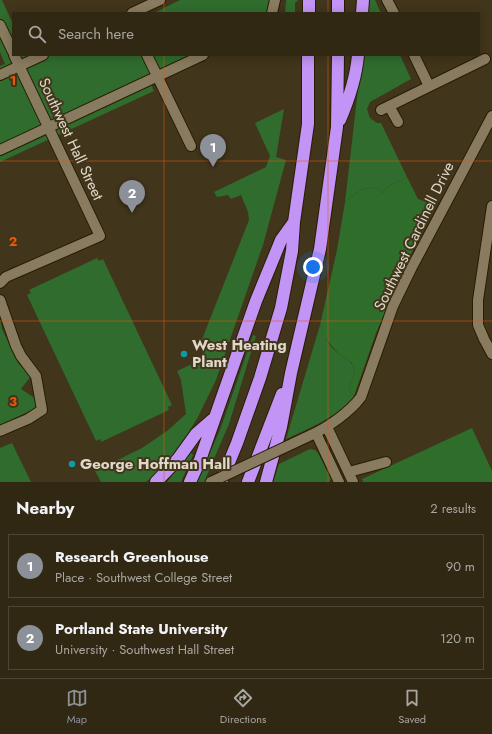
<!DOCTYPE html>
<html lang="en">
<head>
<meta charset="utf-8">
<style>
	:root { --surface:#312814; --page:#39301d; --text:#f1f3f6; --muted:#a8a6a0; --line:#4c4434; --accent:#8c9099 }
	body { margin:0; font-family:Jost,sans-serif; background:var(--page); color:var(--text) }
	.you { position:absolute; left:313px; top:267px; width:14px; height:14px; margin:-10px; border:3px solid #fff; border-radius:50%; background:#1a73e8; box-shadow:0 0 0 6px #1a73e833 }
	.badge { display:grid; place-items:center; width:26px; height:26px; border-radius:50%; background:var(--accent); color:#fff; font-size:13px; font-weight:700 }
	.pin { position:absolute; translate:-50% -33px; filter:drop-shadow(0 1px 2px #0008) }
	.pin::after { content:''; position:absolute; top:21px; width:14px; height:12px; background:inherit; clip-path:polygon(0 0,100% 0,50% 100%) }
	.list { margin:0; padding:0; list-style:none }
	h2 { display:flex; justify-content:space-between; align-items:center; height:52px; margin:0; padding:0 16px; font-size:17px }
	h2 small { font-size:13px; font-weight:400; color:var(--muted) }
	.list li { display:grid; grid-template-columns:26px 1fr auto; gap:12px; align-items:center; box-sizing:border-box; height:64px; margin:0 8px 8px; padding:0 8px; border:1px solid var(--line); border-radius:0px }
	.list b { display:block; font-size:15px; white-space:nowrap }
	.list p { margin:0; font-size:13px; white-space:nowrap; color:var(--muted) }
	.list em { font-size:13px; font-style:normal; color:var(--muted) }
	.icon { flex:none; width:22px; height:22px; fill:none; stroke:currentColor; stroke-width:2; stroke-linecap:round; stroke-linejoin:round }
	.map { position:relative; flex:none; width:492px; height:482px; overflow:hidden }
	.search { position:absolute; background:var(--surface); box-shadow:0 2px 10px #0003; left:12px; right:12px; top:12px; height:44px; display:flex; align-items:center; gap:10px; box-sizing:border-box; padding:0 14px; border-radius:0px; color:var(--muted); font-size:15px }
	.sheet { height:196px; background:var(--surface) }
	nav { display:flex; justify-content:space-around; align-items:center; box-sizing:border-box; height:56px; border-top:1px solid var(--line); background:var(--surface); font-size:11px; color:var(--muted) }
	nav a { display:grid; justify-items:center; gap:2px }
	nav .on { color:var(--accent) }
	.map>svg:first-child { display:block }
	.green { fill:#306c2d }
	.forest { fill:#2f6d2b }
	.lines { fill:none; stroke-linecap:round; stroke-linejoin:round }
	.minor-casing { stroke:#281c03; stroke-width:12 }
	.highway-casing { stroke:#281c03; stroke-width:14 }
	.minor { stroke:#897b5f; stroke-width:10 }
	.highway { stroke:#c294f5; stroke-width:12 }
	.minor-bridge-casing { stroke:#281c03; stroke-width:12; stroke-linecap:butt }
	.minor-bridge { stroke:#897b5f; stroke-width:10 }
	.grid { fill:none; stroke:#e8590c; stroke-width:1; stroke-opacity:0.55 }
	.culture-dot { fill:#0f9aa8; stroke:#41351b; stroke-width:1.5 }
	.labels { text-anchor:middle; stroke-width:4; stroke-linejoin:round; paint-order:stroke }
	.street-label { font-size:15px; fill:#e0d9ca; stroke:#41351b }
	.poi-label { font-size:15px; font-weight:bold; fill:#e0d9ca; stroke:#41351b; text-anchor:start }
	.grid-label { font-size:13px; text-anchor:middle; font-weight:bold; fill:#e8590c; stroke:#41351b; stroke-width:4; stroke-linejoin:round; paint-order:stroke }
</style>
</head>
<body>
<div class="map">
<svg width="492" height="482" viewBox="0 0 492 482">
	<rect width="100%" height="100%" fill="#41351b"/>
	<path class="green" d="M0 0H2L13 24V55H193L148 77 154 91 0 162V66L5 64 0 52Z
		M180 0H270L269 7 266 13H154Z
		M286 0H298L295 3V13H285Z
		M368 0H375L381 13H367Z
		M362 55H400L411 79 370 102 367 109 370 118 377 123H381L407 177 387 187 383 193 375 187 360 190 345 202Z
		M284 109 276 157 286 160 263 245 216 380 198 417 188 433 165 465 146 482H101L95 471 142 448 167 431 186 414 181 380 177 371 205 358 199 347 249 220 248 212 241 195 231 199 228 195 217 197 214 192 266 167 270 156 255 123Z
		M97 258 99 261 103 259 172 405 168 407 169 410 101 442 100 439 96 441 27 295 31 293 29 290Z
		M0 320 2 329 18 363 31 376 21 389 36 399V408L0 425Z
		M320 325C324 337 328 345 338 353 348 361 350 358 355 371L349 388 350 392 354 396C345 413 304 431 286 439Z
		M253 335 256 336 229 424 204 482H197L220 430Z
		M12 443 31 482H0V448Z
		M310 449 315 450 318 453 331 479 329 482H273L279 464Z
		M189 453H191L193 455 181 482H167Z"/>
	<path class="forest" d="M407 177 418 199 432 204 434 209 412 252 376 333 354 396 350 392 349 388 355 371 351 362 338 353 324 337 320 325 337 250 345 202 360 190 375 187 383 193 387 187Z
		M472 428 492 471V482H363L362 479Z"/>
	<g class="lines">
		<defs>
			<path id="minor" d="M387 0 394 13
				M132 13 160 0
				M272 13 275 0
				M0 25 13 52
				M147 55 191 146
				M414 55 429 86
				M0 75 43 55
				M389 106 398 122
				M381 110 485 59
				M0 150 203 55
				M492 206 478 300V325L484 339 492 354
				M0 283 6 277 100 236 14 55
				M0 300 16 346 21 356 36 376 42 410 28 419 0 431
				M327 427 353 482
				M316 433 339 482
				M311 435C327 428 350 412 361 397L393 306 411 269 492 116
				M349 472 386 462"/>
			<path id="highway" d="M309 13V0
				M338 13V0
				M362 13 363 0
				M340 120C349 99 356 78 358 55
				M156 482 178 459 196 434 212 420
				M190 482 200 460 256 301 281 240 294 222
				M221 482 237 443 260 378 281 308 292 251 294 222 308 124V55
				M248 482 282 394
				M266 482 281 427 291 373 320 249 337 127 338 55"/>
		</defs>
		<use href="#minor" class="minor-casing"/>
		<use href="#highway" class="highway-casing"/>
		<use href="#minor" class="minor"/>
		<use href="#highway" class="highway"/>
		<defs>
			<path id="minor-bridge" d="M211 482 311 435"/>
		</defs>
		<use href="#minor-bridge" class="minor-bridge-casing"/>
		<use href="#minor-bridge" class="minor-bridge"/>
	</g>
	<path class="grid" d="M164 0V13M328 0V13M164 55V482M328 55V482M0 161H492M0 321H492"/>
	<g class="culture-dot">
		<circle cx="184" cy="354" r="4"/>
		<circle cx="72" cy="464" r="4"/>
	</g>
	<g class="labels">
		<g class="street-label">
			<text transform="translate(71 139) rotate(65)" y="5">Southwest Hall Street</text>
			<text transform="translate(414 236) rotate(-64)" y="5">Southwest Cardinell Drive</text>
		</g>
		<g class="poi-label">
			<text x="192" y="350">West Heating<tspan x="192" dy="17">Plant</tspan></text>
			<text x="80" y="469">George Hoffman Hall</text>
		</g>
	</g>
	<g class="grid-label">
		<text x="13" y="85">1</text>
		<text x="13" y="246">2</text>
		<text x="13" y="406">3</text>
	</g>
</svg>
<div class="you"></div>
<div class="pin badge" style="left:213px;top:167px">1</div>
<div class="pin badge" style="left:132px;top:213px">2</div>
<div class="search"><svg class="icon" aria-label="search" viewBox="0 0 24 24"><circle cx="10" cy="10" r="6"/><path d="M15 15l6 6"/></svg>Search here</div>
</div>
<section class="sheet">
<h2>Nearby<small>2 results</small></h2>
<ul class="list">
<li><span class="badge">1</span><div><b>Research Greenhouse</b><p>Place · Southwest College Street</p></div><em>90 m</em></li>
<li><span class="badge">2</span><div><b>Portland State University</b><p>University · Southwest Hall Street</p></div><em>120 m</em></li>
</ul>
</section>
<nav>
<a class="on"><svg class="icon" aria-label="map" viewBox="0 0 24 24"><path d="M3 6l6-2 6 2 6-2v14l-6 2-6-2-6 2zM9 4v14M15 6v14"/></svg>Map</a>
<a><svg class="icon" aria-label="directions" viewBox="0 0 24 24"><path d="M12 3l9 9-9 9-9-9zM9 14v-3h6M13 9l2 2-2 2"/></svg>Directions</a>
<a><svg class="icon" aria-label="saved" viewBox="0 0 24 24"><path d="M7 4h10v16l-5-4-5 4z"/></svg>Saved</a>
</nav>
</body>
</html>
